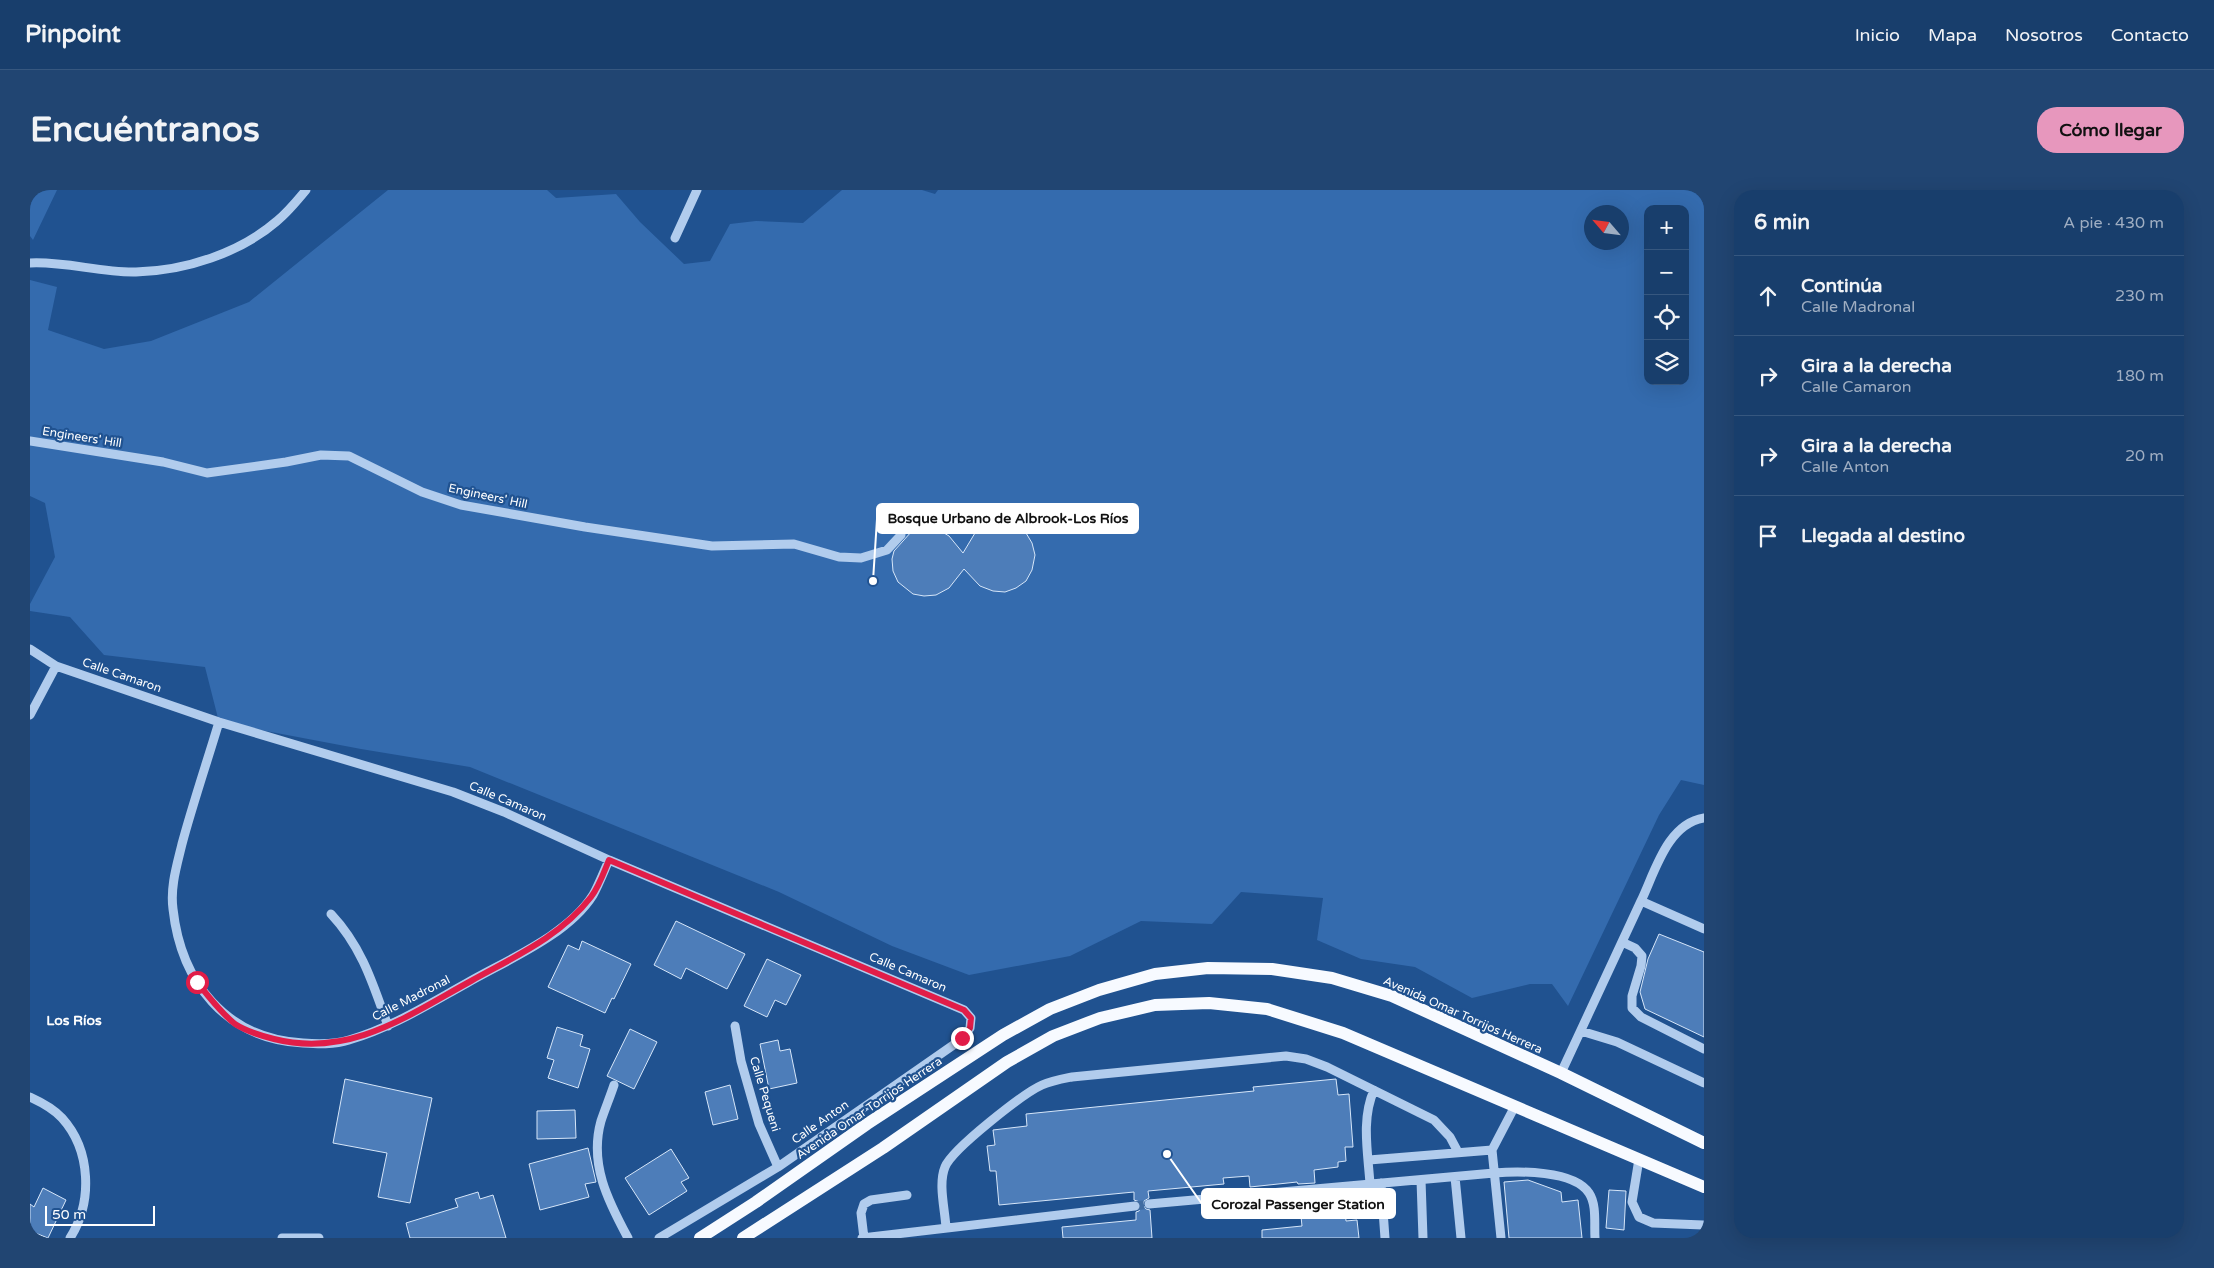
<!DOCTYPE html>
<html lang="es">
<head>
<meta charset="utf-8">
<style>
	:root { --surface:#183e6c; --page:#214572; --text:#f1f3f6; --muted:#9faec2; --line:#36577f; --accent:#e797bd }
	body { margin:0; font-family:"Varela Round",sans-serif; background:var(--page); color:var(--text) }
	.controls { position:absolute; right:15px; top:15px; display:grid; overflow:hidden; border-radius:10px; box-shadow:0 5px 20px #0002 }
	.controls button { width:45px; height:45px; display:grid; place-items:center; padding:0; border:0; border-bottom:1px solid var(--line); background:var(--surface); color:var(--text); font:25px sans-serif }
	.compass { position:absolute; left:1554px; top:15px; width:45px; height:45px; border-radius:50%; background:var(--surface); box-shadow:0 5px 20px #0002; rotate:298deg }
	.scale { position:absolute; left:15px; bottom:12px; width:110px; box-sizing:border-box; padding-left:5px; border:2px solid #fff; border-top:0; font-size:14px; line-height:18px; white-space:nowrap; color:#fff; -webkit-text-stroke:4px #205290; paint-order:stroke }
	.stop { position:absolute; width:15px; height:15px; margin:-11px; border:4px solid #e11d48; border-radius:50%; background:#fff }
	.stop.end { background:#e11d48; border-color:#fff; box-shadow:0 1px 5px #0008 }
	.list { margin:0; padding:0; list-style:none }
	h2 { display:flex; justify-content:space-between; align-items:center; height:65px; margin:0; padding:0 20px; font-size:21px }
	h2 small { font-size:16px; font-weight:400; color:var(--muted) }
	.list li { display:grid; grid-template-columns:32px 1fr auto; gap:15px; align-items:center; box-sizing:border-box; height:80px; padding:0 20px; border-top:1px solid var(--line) }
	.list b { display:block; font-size:19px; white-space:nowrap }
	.list p { margin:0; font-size:16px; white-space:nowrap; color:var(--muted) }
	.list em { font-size:16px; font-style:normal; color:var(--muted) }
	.icon { flex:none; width:28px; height:28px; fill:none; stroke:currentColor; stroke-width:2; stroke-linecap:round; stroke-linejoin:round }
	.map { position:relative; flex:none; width:1674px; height:1048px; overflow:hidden; border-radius:20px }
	header { display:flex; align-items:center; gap:30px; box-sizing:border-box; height:70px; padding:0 25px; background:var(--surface); border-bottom:1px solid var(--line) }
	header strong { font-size:24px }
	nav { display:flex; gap:28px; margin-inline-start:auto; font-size:18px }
	.intro { display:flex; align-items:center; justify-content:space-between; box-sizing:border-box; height:120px; padding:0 30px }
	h1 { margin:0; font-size:35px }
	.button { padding:12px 22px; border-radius:20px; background:var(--accent); color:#111; font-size:18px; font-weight:700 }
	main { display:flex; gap:30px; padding:0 30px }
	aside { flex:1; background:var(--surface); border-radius:20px; box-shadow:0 5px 20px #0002 }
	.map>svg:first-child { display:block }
	.green { fill:#346bae; fill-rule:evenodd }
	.building { fill:#4d7db9; stroke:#d6e6f9 }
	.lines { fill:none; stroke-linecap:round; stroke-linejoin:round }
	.minor-tunnel { stroke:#416ca1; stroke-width:9; stroke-dasharray:9 4.5; stroke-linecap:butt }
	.minor { stroke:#b1cced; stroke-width:9 }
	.major { stroke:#f7faff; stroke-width:12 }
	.route { stroke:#e11d48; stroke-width:6 }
	.labels { text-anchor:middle; stroke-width:4.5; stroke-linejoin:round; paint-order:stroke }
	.street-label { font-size:12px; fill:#fff; stroke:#205290 }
	.neighbourhood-label { font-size:14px; font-weight:bold; fill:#fff; stroke:#205290 }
	.leader { fill:none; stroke:#fff; stroke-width:2 }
	.callout-dot { fill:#fff; stroke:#205290; stroke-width:2 }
	.callout { fill:#fff; stroke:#fff; stroke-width:2 }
	.callout-label { font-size:14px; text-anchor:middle; font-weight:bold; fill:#111 }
</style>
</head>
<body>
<header>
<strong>Pinpoint</strong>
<nav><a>Inicio</a><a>Mapa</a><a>Nosotros</a><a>Contacto</a></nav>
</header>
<div class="intro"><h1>Encuéntranos</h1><a class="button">Cómo llegar</a></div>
<main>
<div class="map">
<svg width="1674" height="1048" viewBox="0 0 1674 1048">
	<rect width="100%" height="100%" fill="#205290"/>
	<path class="green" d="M0 0H27L3 50 0 46Z
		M358 0H517L526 8 586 4 610 32 654 74 680 71 700 34 726 31 773 33 812 0H892L905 4 908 0H1674V595L1651 590 1629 625 1538 816 1522 794H1500L1442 808 1385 777 1331 769 1287 750 1293 708 1211 702 1182 734 1111 731 1040 766 939 785 862 756 749 702 440 577 331 559 189 532 175 477 74 465 40 427 0 421V414L25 367 15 313 0 306V90L27 97 18 140 74 159 121 151 219 112ZM1618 19H1655V191H1618ZM1562 22H1592V52H1562Z"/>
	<path class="building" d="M965 333H977L989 338 996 343 1002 353 1005 365 1002 380 996 391 986 398 975 402 963 401 950 396 934 379 919 398 906 405 894 406 883 404 868 392 863 381 862 369 864 361 882 341 893 338 909 340 919 346 933 363 945 343 954 337Z
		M646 731 715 764 697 799 656 778 651 789 624 775Z
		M1629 744 1674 762V847L1615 819 1610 802 1618 769Z
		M552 751 601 774 584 809 582 808 575 823 518 797 538 755 549 760Z
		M737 769 771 785 756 815 745 810 737 827 714 816Z
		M527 837 553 845 550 856 560 859 548 898 518 888 524 870 517 868Z
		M600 839 627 852 604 899 577 886Z
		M748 850 750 861 760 859 767 893 739 899 730 854Z
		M315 889 402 908 380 1013 348 1007 357 963 303 953Z
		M1306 889 1308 905 1319 904 1323 957H1315L1316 971 1308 972V977L1284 980 1285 993 1268 994 1267 992 1220 997 1219 986 1193 988 1194 994 1118 1001 1119 1008 1114 1011 1113 1015 1116 1019 1120 1020 1122 1048H1033L1032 1037 1106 1030V1022L1109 1021 1111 1016 1110 1012 1104 1010V1002L969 1015 966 981H960L957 956 965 955 963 940 997 936 996 924 1224 901 1223 897Z
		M700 895 708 929 683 935 675 902Z
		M545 920 546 948 507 949V921Z
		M558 958 566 992 555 994 559 1007 510 1020 499 974Z
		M641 959 659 988 651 992 657 1001 619 1025 595 988Z
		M1498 990 1531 1002 1532 1012 1548 1010 1552 1048H1479L1474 992Z
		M13 998 36 1010 18 1048 0 1041V1014L4 1017Z
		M1579 1000 1596 1001 1594 1040 1576 1038Z
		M448 1002 450 1009 463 1005 476 1048H380L376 1033 428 1017 425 1009Z
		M1286 1005 1287 1011 1314 1008 1316 1031 1327 1030 1329 1048H1232V1040L1272 1036 1269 1007Z"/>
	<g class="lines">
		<path class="minor-tunnel" d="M1105 1016 1119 1014"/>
		<path class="minor" d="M645 48 667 0
			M0 73C35 71 71 83 106 82 155 81 210 63 247 31 258 22 267 11 276 0
			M0 251 133 272 177 283 256 272 291 265 319 266 392 302 431 315 555 337 682 356 764 354 809 367 831 368 857 360 871 345 870 325
			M0 459 26 476 189 532 423 602 474 622 579 670 934 820 941 828 940 838 932 849 748 977 629 1048
			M0 525 26 476
			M189 532C177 572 163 613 152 654 147 675 140 697 143 719 151 792 196 849 273 853 287 854 304 855 319 850 361 838 399 814 437 793 477 770 538 745 563 705 569 694 574 681 579 670
			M1611 711C1625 682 1637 634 1674 628
			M301 724C332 757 343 794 358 836
			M1592 752 1605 758 1612 766 1611 776 1602 806V818L1611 827 1674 859
			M705 836 711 871 729 934 748 977
			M1551 841 1587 852 1674 893
			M1531 883 1611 711 1674 739
			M584 895C580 907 575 919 571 931 559 974 578 1011 598 1048
			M0 907C11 912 24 919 32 928 61 960 63 1012 40 1048
			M1609 969 1602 1012 1609 1027 1623 1033 1673 1035
			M1339 970 1462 960
			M1425 987 1431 1048
			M1391 990 1393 1048
			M1351 993 1355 1048
			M1340 994C1338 963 1331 929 1344 900
			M1119 1014 1464 983C1488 981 1544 980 1559 1003 1567 1015 1564 1034 1565 1048
			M916 1038C915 1019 908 994 915 977 922 959 994 903 1012 895 1021 891 1032 889 1042 887L1256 866 1276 869 1297 877 1404 930 1420 947 1428 962
			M252 1048H289
			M832 1048 1105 1016
			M834 1048 831 1023 834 1014 841 1010 877 1005
			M1471 1048 1462 960 1485 916"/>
		<path class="major" d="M670 1048 726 1012 837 934 973 845 1020 819 1069 800 1125 784 1178 778 1242 779 1302 788 1362 806 1531 883 1674 953
			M713 1048 853 958 977 872 1023 846 1070 828 1125 815 1179 813 1237 819 1313 843 1674 997"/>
	</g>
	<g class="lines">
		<path class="route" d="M167 792C179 807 190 822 205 834 216 841 232 846 244 849 320 868 377 826 441 791 484 767 530 747 561 707 569 697 574 682 579 670L934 820 941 828 940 838 932 848"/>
	</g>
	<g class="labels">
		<g class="street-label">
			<text transform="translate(52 247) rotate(9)" y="4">Engineers' Hill</text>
			<text transform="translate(458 306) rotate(12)" y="4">Engineers' Hill</text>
			<text transform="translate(92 485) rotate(19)" y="4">Calle Camaron</text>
			<text transform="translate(478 611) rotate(23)" y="4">Calle Camaron</text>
			<text transform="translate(878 782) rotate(23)" y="4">Calle Camaron</text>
			<text transform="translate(381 808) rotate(-27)" y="4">Calle Madronal</text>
			<text transform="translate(1433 825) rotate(24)" y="4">Avenida Omar Torrijos Herrera</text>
			<text transform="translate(735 904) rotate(73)" y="4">Calle Pequeni</text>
			<text transform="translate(839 918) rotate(-34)" y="4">Avenida Omar Torrijos Herrera</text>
			<text transform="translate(790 932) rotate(-35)" y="4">Calle Anton</text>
		</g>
		<g class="neighbourhood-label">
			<text x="44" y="835">Los Ríos</text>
		</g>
	</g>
	<path class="leader" d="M843 391L847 329M1137 964L1172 1014"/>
	<g class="callout-dot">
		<circle cx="843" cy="391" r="5"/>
		<circle cx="1137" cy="964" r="5"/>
	</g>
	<g class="callout">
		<rect x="847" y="314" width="261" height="29" rx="5"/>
		<rect x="1172" y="999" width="193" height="29" rx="5"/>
	</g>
	<g class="callout-label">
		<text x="978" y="333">Bosque Urbano de Albrook-Los Ríos</text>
		<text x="1268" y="1019">Corozal Passenger Station</text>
	</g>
</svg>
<div class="controls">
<button>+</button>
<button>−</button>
<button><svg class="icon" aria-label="locate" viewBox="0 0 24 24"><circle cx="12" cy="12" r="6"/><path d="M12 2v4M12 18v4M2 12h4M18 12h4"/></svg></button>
<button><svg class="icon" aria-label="layers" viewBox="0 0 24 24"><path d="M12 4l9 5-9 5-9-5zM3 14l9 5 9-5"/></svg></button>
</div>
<svg class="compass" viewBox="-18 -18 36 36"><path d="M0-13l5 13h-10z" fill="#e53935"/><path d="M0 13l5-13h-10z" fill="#9faec2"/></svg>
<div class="scale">50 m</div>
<div class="stop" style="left:167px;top:792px"></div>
<div class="stop end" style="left:932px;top:848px"></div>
</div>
<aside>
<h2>6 min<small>A pie · 430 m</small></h2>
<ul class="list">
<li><svg class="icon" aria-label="ahead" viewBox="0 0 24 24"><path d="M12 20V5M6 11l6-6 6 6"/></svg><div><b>Continúa</b><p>Calle Madronal</p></div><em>230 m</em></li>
<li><svg class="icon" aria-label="right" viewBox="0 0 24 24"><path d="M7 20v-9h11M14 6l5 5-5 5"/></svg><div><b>Gira a la derecha</b><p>Calle Camaron</p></div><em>180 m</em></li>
<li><svg class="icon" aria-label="right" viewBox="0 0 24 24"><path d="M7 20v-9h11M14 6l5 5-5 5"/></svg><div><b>Gira a la derecha</b><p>Calle Anton</p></div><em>20 m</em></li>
<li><svg class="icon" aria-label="arrive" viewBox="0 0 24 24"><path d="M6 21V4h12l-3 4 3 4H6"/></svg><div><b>Llegada al destino</b></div></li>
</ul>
</aside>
</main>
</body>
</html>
